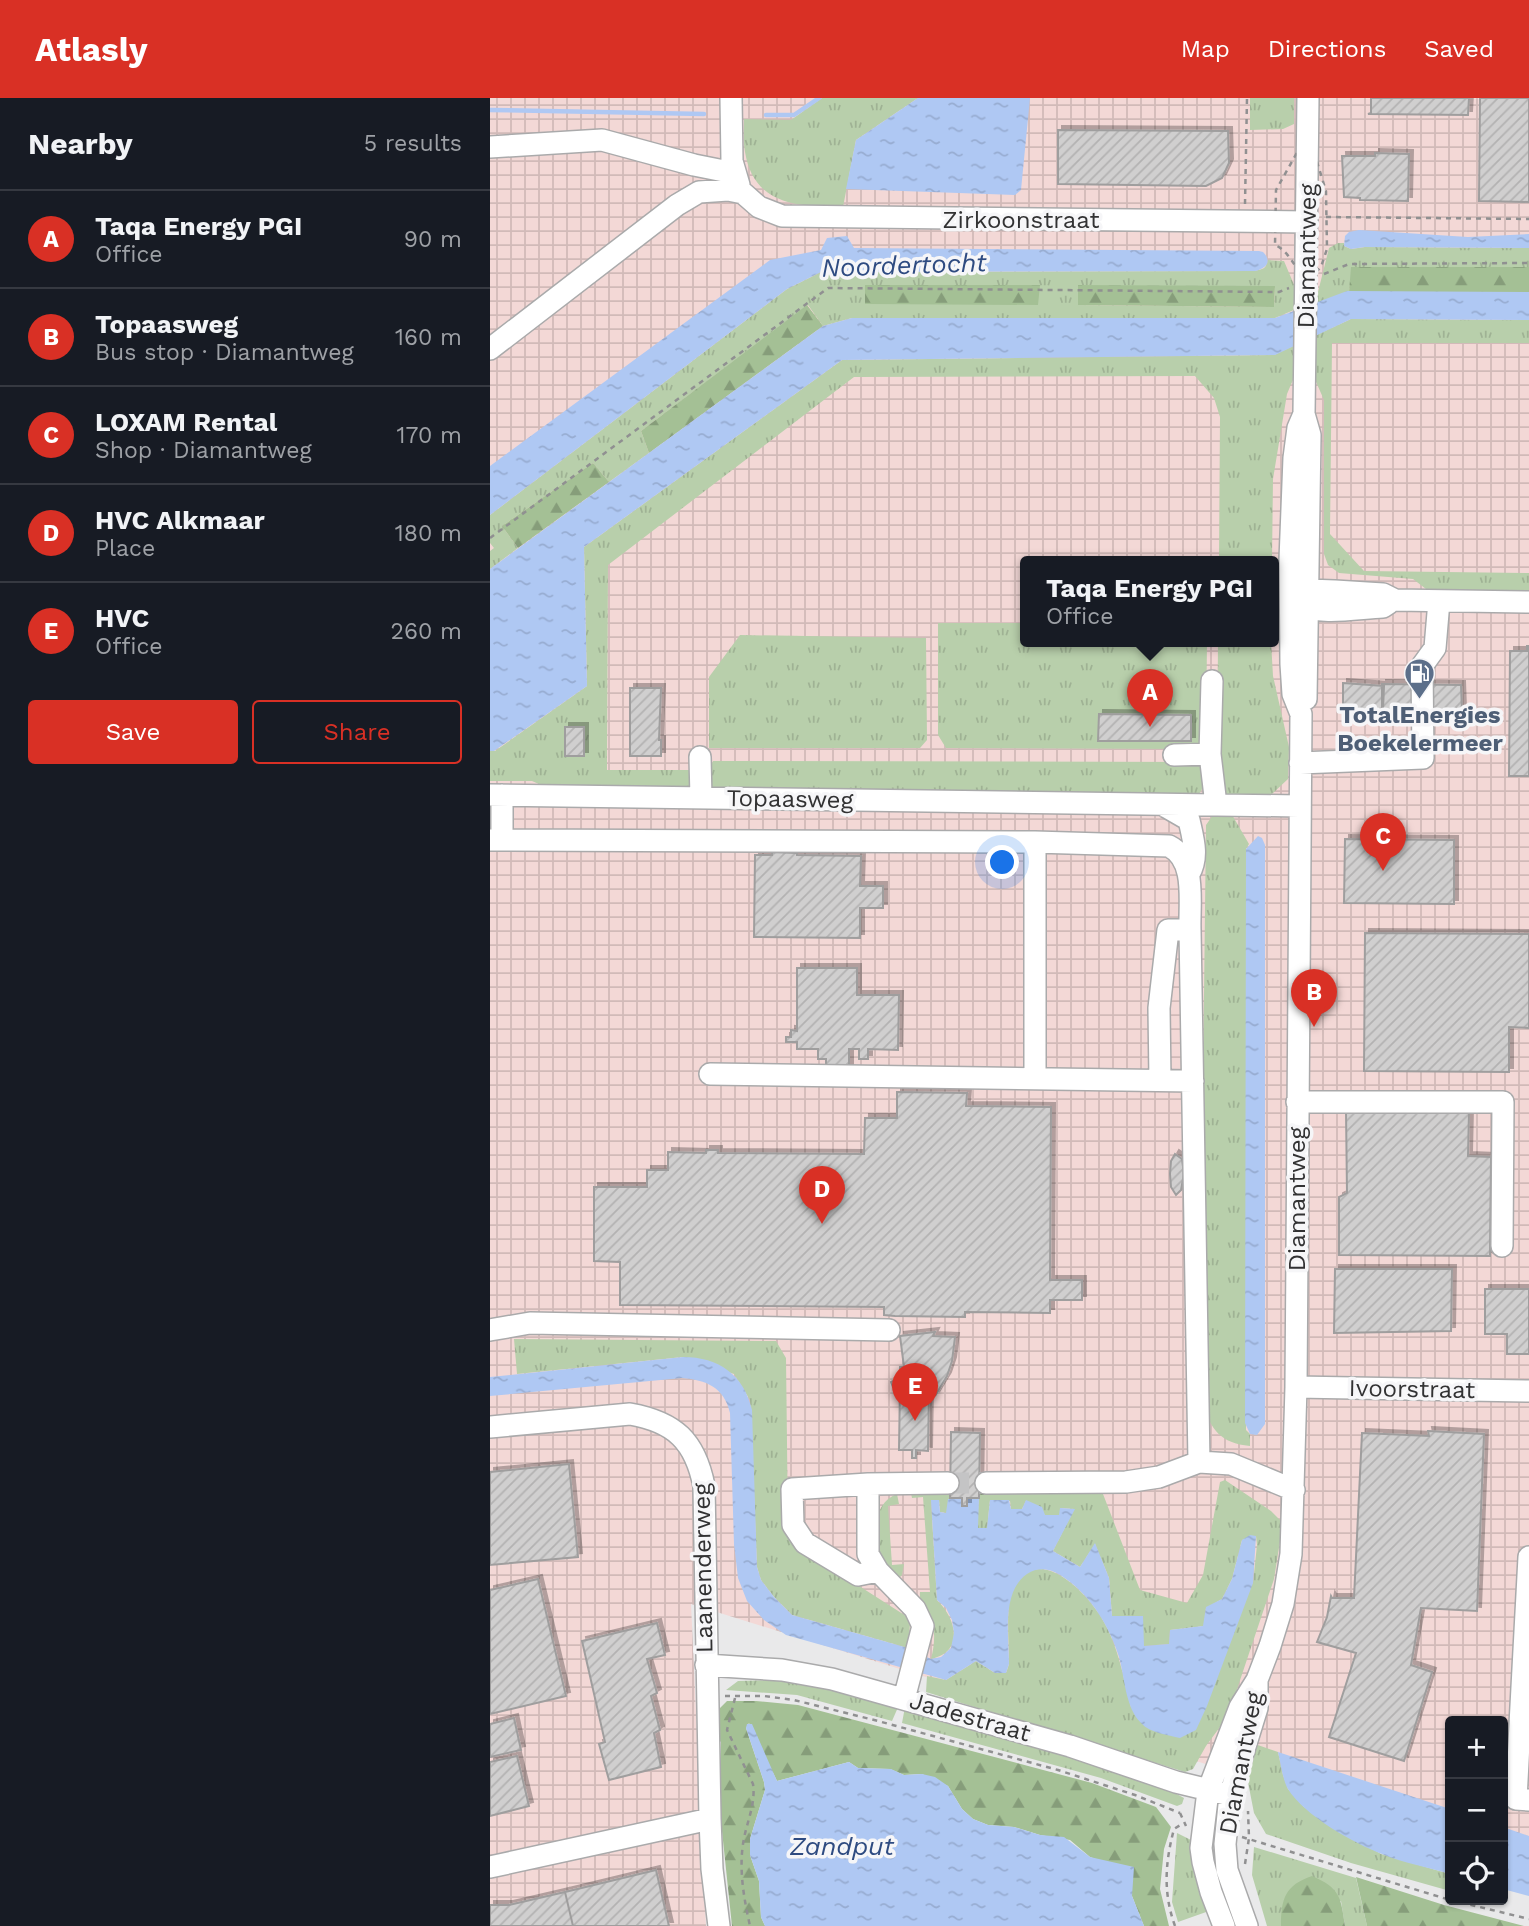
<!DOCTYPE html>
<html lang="en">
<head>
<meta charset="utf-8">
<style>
	:root { --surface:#171b24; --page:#20242c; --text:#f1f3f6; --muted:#9ea1a6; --line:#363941; --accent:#d93025 }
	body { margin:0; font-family:"Work Sans",sans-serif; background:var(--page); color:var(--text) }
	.controls { position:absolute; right:21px; bottom:21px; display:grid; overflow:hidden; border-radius:7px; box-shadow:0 2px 5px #0004 }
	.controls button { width:63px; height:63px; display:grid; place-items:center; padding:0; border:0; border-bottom:2px solid var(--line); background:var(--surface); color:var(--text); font:35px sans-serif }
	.you { position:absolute; left:513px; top:765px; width:24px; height:24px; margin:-18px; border:5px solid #fff; border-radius:50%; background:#1a73e8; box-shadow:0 0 0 10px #1a73e833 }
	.badge { display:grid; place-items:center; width:46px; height:46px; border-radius:50%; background:var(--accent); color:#fff; font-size:23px; font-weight:700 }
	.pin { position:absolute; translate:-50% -58px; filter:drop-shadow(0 2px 4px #0008) }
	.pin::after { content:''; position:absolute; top:37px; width:24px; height:21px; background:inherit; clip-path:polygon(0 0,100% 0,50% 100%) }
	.popup { position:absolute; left:530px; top:458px; width:259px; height:91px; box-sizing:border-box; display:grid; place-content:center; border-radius:7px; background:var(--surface); filter:drop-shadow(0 2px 5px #0005); font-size:23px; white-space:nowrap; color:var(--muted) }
	.popup b { font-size:26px; color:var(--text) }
	.popup::after { content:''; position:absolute; left:50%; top:100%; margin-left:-14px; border:14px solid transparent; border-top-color:var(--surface) }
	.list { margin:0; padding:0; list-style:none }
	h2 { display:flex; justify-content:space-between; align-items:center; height:91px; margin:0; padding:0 28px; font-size:30px }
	h2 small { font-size:23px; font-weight:400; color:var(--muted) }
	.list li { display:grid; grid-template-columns:46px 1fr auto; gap:21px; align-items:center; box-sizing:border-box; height:98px; padding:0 28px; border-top:2px solid var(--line) }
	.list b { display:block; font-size:26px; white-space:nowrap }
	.list p { margin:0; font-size:23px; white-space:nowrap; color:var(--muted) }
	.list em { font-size:23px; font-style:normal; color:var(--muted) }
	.actions { display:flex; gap:14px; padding:21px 28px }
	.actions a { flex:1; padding:16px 0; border:2px solid var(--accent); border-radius:7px; text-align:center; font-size:24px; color:var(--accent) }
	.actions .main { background:var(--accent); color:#fff }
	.icon { flex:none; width:38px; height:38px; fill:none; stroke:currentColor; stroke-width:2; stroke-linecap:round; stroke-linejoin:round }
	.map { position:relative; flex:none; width:1039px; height:1828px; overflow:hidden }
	header { display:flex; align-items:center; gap:42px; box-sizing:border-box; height:98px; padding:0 35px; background:var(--accent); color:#fff }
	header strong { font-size:33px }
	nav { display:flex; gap:38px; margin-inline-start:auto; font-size:24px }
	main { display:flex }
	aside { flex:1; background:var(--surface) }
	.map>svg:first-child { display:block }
	.industrial { fill:url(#industrial-grid); fill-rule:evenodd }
	.grass { fill:url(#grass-tufts); fill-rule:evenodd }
	.forest { fill:url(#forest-firs) }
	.water { fill:url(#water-ripples) }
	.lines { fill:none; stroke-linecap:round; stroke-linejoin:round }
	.stream { stroke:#afc8f3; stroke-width:4.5 }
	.building { fill:url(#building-hatch); stroke:#9f9e9e; stroke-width:2; filter:url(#shadow) }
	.minor-tunnel { stroke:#c4c4c5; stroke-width:21; stroke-dasharray:21 10; stroke-linecap:butt }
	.minor-casing { stroke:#aaaaab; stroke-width:24 }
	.path { stroke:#909091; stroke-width:2.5; stroke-dasharray:5 5; stroke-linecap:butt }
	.minor { stroke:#fff; stroke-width:21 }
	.labels { text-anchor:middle; stroke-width:7; stroke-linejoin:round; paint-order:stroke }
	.street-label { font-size:24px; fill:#323233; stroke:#f6f6f8 }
	.service-label { font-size:24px; font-weight:bold; fill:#4e5e75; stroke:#f6f6f8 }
	.water-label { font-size:26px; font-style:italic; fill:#2e4b81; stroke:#f6f6f8 }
</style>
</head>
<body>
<header>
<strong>Atlasly</strong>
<nav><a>Map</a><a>Directions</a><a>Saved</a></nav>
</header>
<main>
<aside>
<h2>Nearby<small>5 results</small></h2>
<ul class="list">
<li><span class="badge">A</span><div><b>Taqa Energy PGI</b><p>Office</p></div><em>90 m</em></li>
<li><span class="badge">B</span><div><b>Topaasweg</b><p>Bus stop · Diamantweg</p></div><em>160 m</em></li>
<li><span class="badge">C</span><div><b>LOXAM Rental</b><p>Shop · Diamantweg</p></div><em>170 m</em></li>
<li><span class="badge">D</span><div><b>HVC Alkmaar</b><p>Place</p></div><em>180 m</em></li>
<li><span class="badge">E</span><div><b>HVC</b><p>Office</p></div><em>260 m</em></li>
</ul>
<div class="actions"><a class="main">Save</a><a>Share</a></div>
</aside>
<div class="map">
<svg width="1039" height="1828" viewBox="0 0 1039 1828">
	<defs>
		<pattern id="industrial-grid" width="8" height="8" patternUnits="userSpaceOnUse" patternTransform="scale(1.75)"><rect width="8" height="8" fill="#f3d8d6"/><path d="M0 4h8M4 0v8" fill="none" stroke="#d1bab8"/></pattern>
		<pattern id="grass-tufts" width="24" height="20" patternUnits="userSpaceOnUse" patternTransform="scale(1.75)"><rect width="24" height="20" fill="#b8cfab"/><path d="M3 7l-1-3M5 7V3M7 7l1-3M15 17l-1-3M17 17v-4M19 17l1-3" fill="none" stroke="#9fb294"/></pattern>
		<pattern id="forest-firs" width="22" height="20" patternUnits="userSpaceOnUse" patternTransform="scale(1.75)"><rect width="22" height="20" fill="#a4c095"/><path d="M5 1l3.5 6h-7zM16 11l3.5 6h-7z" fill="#869d7a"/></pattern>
		<pattern id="water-ripples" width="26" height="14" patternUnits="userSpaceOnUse" patternTransform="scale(1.75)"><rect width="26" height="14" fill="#afc8f3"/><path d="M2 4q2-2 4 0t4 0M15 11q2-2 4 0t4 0" fill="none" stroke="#97acd1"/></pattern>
		<pattern id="building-hatch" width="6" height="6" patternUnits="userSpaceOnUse" patternTransform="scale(1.75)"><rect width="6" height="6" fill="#d0cfcf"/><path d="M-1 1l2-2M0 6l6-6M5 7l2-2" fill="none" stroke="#b3b2b2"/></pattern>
		<filter id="shadow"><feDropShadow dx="4" dy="-4" stdDeviation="0" flood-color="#0004"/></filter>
	</defs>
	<rect width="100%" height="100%" fill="#e9e9ea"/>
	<path class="industrial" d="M0 0H1039V1767L1013 1759V1623H960V1742L201 1506 216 1828H0ZM536 463H784V543H536Z"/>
	<path class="grass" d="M332 0H428L366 42 353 109C309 109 264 108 255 54 253 44 254 31 254 21L301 22Z
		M760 0H804V26L793 31 760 32Z
		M848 145H854V148L861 151 875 149 1039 150V169L862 170 859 194 825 206 839 150Z
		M778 162 794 163 805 189 804 212 785 220H362L333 228 318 207 151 333 159 355 119 384 103 365 12 428 28 450 0 471V453L4 450 0 445V417L297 191 331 174 764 173C773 171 776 171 778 162ZM588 188H785V189L784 209 588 207Z
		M861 221 1039 222V245H842L840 436 874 473 1039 475V496L950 494 936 491 923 481 849 475 838 467 834 456V302L823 277 824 238Z
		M805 247V277L797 296 783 381 782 463H729L730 319 724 300 705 278 364 279 118 467 117 672H205V691L67 694 42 683H0V653H5L97 588 94 449 352 262 784 257Z
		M448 525H536V543H717L716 635 709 647 695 651 456 650 448 637Z
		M250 537 436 540 437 642 430 650H219V579Z
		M728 543H781L783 578 799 649 798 681 782 696 762 700H738L732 694 727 673Z
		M223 663 713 664 716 685 709 696 221 690V668Z
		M741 715 759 746 756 751V1332L760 1336V1348C730 1345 722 1332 712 1306L710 1018 713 983 716 727 723 717Z
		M24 1241 286 1243 296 1260 298 1429 313 1452 416 1518 420 1526 418 1550 302 1517 284 1499 271 1482 267 1469 260 1302 244 1276 193 1259 27 1276Z
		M735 1382 781 1413 790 1422 792 1431 784 1481 738 1618 716 1648 703 1671 695 1674 436 1594 437 1578 456 1582 486 1563 505 1575H516L519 1566C519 1549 516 1510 521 1496 541 1444 588 1485 607 1513 627 1541 633 1577 641 1609L763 1485 767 1447 766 1438 752 1442 742 1481 732 1501 716 1510 714 1528 680 1532 679 1546 654 1548 622 1518 619 1480 605 1446 590 1469 563 1453 584 1411 570 1410V1417H555L536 1403 532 1411H521L520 1403 500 1402 497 1431 487 1430 489 1395 613 1396 650 1492 697 1505 713 1477 730 1384Z
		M421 1395H460L457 1415 450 1414 449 1402 441 1403 447 1502C466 1520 475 1554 441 1561 445 1546 446 1529 439 1515 434 1507 429 1504 430 1494H440L433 1399 422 1400Z
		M407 1396 409 1406 398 1408 402 1467 414 1466 412 1477 407 1482C401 1474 390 1464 388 1454 382 1433 385 1404 407 1396Z
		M279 1582 308 1584 409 1607 402 1623 307 1597 236 1592 248 1583Z
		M415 1609 603 1663 663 1688 668 1686 694 1700 692 1706 687 1708 611 1680 412 1625Z
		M765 1646 788 1654 793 1677 798 1691 814 1709 891 1756 960 1776V1793L861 1765 776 1736 764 1715 756 1674Z
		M687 1735 703 1743 719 1813 688 1824 682 1804Z
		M764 1749 866 1780 877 1828H855L851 1803 791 1821V1828H777L762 1777Z"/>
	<path class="forest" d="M861 169H1039V194H859Z
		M375 187H550L548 207 375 206Z
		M588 187 785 188 784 209 588 207Z
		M317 207 333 228 159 355 151 333Z
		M103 365 119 384 28 450 12 428Z
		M237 1603H266L308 1607 602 1685 666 1709 681 1729 674 1751 670 1791 679 1828H654L642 1798 614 1764 600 1759 580 1742 550 1737 524 1729 498 1727 483 1721 472 1711 458 1688 432 1676 414 1677 400 1671 368 1670 359 1664 287 1683 259 1625 256 1630 274 1684 275 1692 260 1741V1757L269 1783 271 1819 275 1828H242L226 1676 230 1672 231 1644 226 1640V1614Z
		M822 1778C850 1790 851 1799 855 1828H791C791 1801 795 1787 822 1778Z
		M866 1779 954 1807 1034 1828H877Z"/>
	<path class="water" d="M428 0H540L531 92 525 97 356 91 366 42Z
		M869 132 978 139 1039 136V150L875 149 861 151 854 148 855 138 859 134Z
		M357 138 364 150 769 153 773 154C783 164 775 171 765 173L331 174 297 191 0 417V368L280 162 331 152 337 140Z
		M857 193 1039 194V222L861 221 785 257 352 262 94 449 97 588 4 653H0V471L333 228 362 220H785Z
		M768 738 772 740 775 747V1326L767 1337 760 1336 755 1325 756 751Z
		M193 1259C229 1259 254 1277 262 1312L267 1469 271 1482 284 1499 302 1517 418 1550 441 1561 451 1559 461 1550 464 1535 462 1522 456 1510 447 1502 441 1402H449L450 1414 456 1415 458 1401 472 1400 477 1407V1400H489L488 1430H497L500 1402H519L521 1411H532L536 1402 552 1409 555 1417H569L570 1410 585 1411 563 1453 590 1469 605 1445 619 1480 622 1518H653L654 1548 679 1546 680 1532 713 1528 716 1509 732 1501 742 1481 752 1442 760 1437 766 1438 763 1485 717 1608 706 1632 690 1640C678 1637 660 1635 651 1625 635 1609 635 1580 629 1559 620 1530 602 1499 576 1481 564 1472 551 1467 537 1476 511 1494 519 1538 519 1566L516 1575H505L486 1563 456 1582 296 1537 274 1522 257 1503 248 1480 244 1446 240 1315C234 1289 216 1282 192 1280L0 1298V1279Z
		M257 1626H262L287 1683 359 1664 368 1670 401 1671 414 1677 432 1676 445 1679 458 1688 472 1711 483 1721 498 1727 524 1729 550 1737 574 1739 600 1759 644 1769 642 1798 654 1828H275L271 1819 269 1783 260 1757V1741L275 1692 274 1684 256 1630Z
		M788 1654 960 1711V1776C938 1769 913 1765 892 1756 863 1745 814 1717 798 1691 792 1680 791 1666 788 1654Z
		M1013 1729 1039 1738V1798L1013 1791Z"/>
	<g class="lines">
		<path class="stream" d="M0 12 214 16
			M276 17H304L329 0"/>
	</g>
	<path class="building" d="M881 0H979L978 17 878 16 881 15Z
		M990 0H1039V104L989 103Z
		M568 32 738 33 739 65 732 80 716 88 568 86Z
		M885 55 919 56 918 103 870 102V100L854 99 852 58H885Z
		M1037 548H1039V678H1019L1020 553H1037Z
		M853 585 894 588 893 612H853Z
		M892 586 971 587 972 614H892Z
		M140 590H171L169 642H171V658H140Z
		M609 616 701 617V643H608Z
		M75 629H94V658H75Z
		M855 741 964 742V806L854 805Z
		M282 754 307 755V757L371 758 370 788H393V810H370V840L264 839 265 757H282Z
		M875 835 1039 836V930L1019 929V974L874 973Z
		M307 870H367V897H409L408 952 378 951V961H369V951H359V970H336V961H328V951H307V944H296V939H301V932L307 933Z
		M407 994 477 995 476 1008 561 1009 560 1182H592V1202H560V1215L475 1214V1219L405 1218 394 1217V1209L130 1207V1164L104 1163V1089H157V1072H178V1054L216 1055V1052H228V1055L374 1056 375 1020H407Z
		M856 1013 979 1014 978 1058 1001 1059 1000 1158 849 1157V1099L857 1095Z
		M685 1056 692 1061 694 1076 691 1092 686 1097 681 1089 680 1076 681 1063Z
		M845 1171H962L961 1233 844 1235Z
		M995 1191H1039V1256H1017V1236H995Z
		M445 1234 443 1238 465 1239 462 1263 457 1278 445 1298 446 1296 439 1292 438 1353 426 1352V1360H422V1352H409L410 1286 403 1289 401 1284 410 1280V1269H414L410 1238Z
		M938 1333 994 1336 987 1513 931 1510 921 1567 942 1574 914 1663 839 1639 866 1555 827 1544 837 1519 841 1498 842 1500H864L872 1335 939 1338Z
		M461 1334 490 1335 489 1400H477V1408H472V1400H460Z
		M79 1366 88 1459 0 1467V1374Z
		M48 1481 76 1598 0 1616V1492Z
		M167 1525 175 1557 157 1561 167 1595 161 1598 170 1632 164 1635 171 1669 119 1682 109 1646 115 1644 92 1543Z
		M24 1620 31 1652 0 1659V1626Z
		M27 1658 39 1708 0 1718V1664Z
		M166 1772 179 1828H83L75 1794Z
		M75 1794 83 1828H0V1807H19Z"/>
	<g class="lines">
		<path class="minor-tunnel" d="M458 1385H496"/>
		<defs>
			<path id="minor" d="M241 0 242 63 249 87
				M0 49 112 42 204 67 244 75
				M0 251 187 107 209 94 238 92 253 95 269 109 292 118 817 124
				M806 498 818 492 845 493 893 496 905 502 1039 504
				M808 506C831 518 867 510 893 509L899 505
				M816 601 820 337 814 316 818 0
				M720 656 722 583
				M684 657 720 656 726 707
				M210 659 211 700
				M810 665 933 660 932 568 945 550 949 503
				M0 697 809 708
				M673 707 699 722C703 740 709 759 699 776
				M0 742 545 744 679 748C707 762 699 804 700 832L709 1364
				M12 742V697
				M220 976 703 983
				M545 980V744
				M670 982 669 910 678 832H700
				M807 1004H1013L1012 1148
				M0 1232 40 1225 399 1232
				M806 1289 1039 1293
				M0 1329 140 1316C185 1324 205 1343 214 1388L220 1721 222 1771 229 1828
				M496 1385 636 1384 669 1379 709 1364 741 1366 804 1392
				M378 1386 302 1391 303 1427 315 1445 368 1477 388 1473
				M1039 1459 1026 1701 1039 1702
				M216 1567 292 1572 342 1581 580 1648 686 1684 740 1697
				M414 1601 433 1528 425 1511 388 1473 378 1456V1386L458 1385
				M0 1769 220 1721
				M734 1828 721 1794 713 1764 711 1750 718 1693 750 1609 767 1582 780 1548 793 1506 801 1456 806 1289 811 616 803 596 801 566 800 462 804 360 808 330 814 316
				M757 1828 737 1772 735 1746 740 1697 767 1610V1583"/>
		</defs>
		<use href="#minor" class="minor-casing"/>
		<path class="path" d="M818 35 836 93 837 151 831 169 816 184C806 171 799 153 785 147L786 92Z
			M755 106 757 0
			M836 119 1039 121
			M834 176 859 166 1039 165
			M0 440 338 190 789 194 799 190
			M235 1598H274L304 1602 388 1623 568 1672 645 1697 690 1715
			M245 1600 237 1632 263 1686C266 1707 256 1725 253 1746 249 1773 254 1801 260 1828
			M690 1715 696 1728
			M752 1739 960 1802
			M755 1766 759 1740 758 1713
			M961 1802 1039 1821
			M685 1828C673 1795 675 1765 684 1731L692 1726"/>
		<use href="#minor" class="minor"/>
	</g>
	<defs>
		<symbol id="fuel-pin" viewBox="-11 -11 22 30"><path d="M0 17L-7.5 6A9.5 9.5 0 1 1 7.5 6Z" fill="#5c6f8a" stroke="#f6f6f8"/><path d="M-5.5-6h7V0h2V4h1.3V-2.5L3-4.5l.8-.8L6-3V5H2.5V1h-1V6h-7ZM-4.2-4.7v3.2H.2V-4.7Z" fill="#fff"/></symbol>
	</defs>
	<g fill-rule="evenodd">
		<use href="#fuel-pin" x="912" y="558" width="35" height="47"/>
	</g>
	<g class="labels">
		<g class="street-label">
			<text x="531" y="130">Zirkoonstraat</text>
			<text transform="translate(817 158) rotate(-89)" y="8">Diamantweg</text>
			<text transform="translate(300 701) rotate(1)" y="8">Topaasweg</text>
			<text transform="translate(807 1101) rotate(-90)" y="8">Diamantweg</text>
			<text transform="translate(922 1291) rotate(1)" y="8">Ivoorstraat</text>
			<text transform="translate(213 1470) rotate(-91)" y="8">Laanenderweg</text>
			<text transform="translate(480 1619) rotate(16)" y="8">Jadestraat</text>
			<text transform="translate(751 1665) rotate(-79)" y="8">Diamantweg</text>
		</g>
		<g class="service-label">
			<text x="930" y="625">TotalEnergies<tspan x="930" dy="28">Boekelermeer</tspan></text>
		</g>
		<g class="water-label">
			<text transform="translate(414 167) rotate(-2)" y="9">Noordertocht</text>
			<text x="352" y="1757">Zandput</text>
		</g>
	</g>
</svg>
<div class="controls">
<button>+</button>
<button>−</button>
<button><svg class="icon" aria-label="locate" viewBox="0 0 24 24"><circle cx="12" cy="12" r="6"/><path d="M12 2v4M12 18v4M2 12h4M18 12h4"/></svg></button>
</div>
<div class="you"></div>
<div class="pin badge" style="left:660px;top:629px">A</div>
<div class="popup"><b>Taqa Energy PGI</b>Office</div>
<div class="pin badge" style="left:824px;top:929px">B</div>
<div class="pin badge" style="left:893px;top:773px">C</div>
<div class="pin badge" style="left:332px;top:1126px">D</div>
<div class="pin badge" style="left:425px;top:1323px">E</div>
</div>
</main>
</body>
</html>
